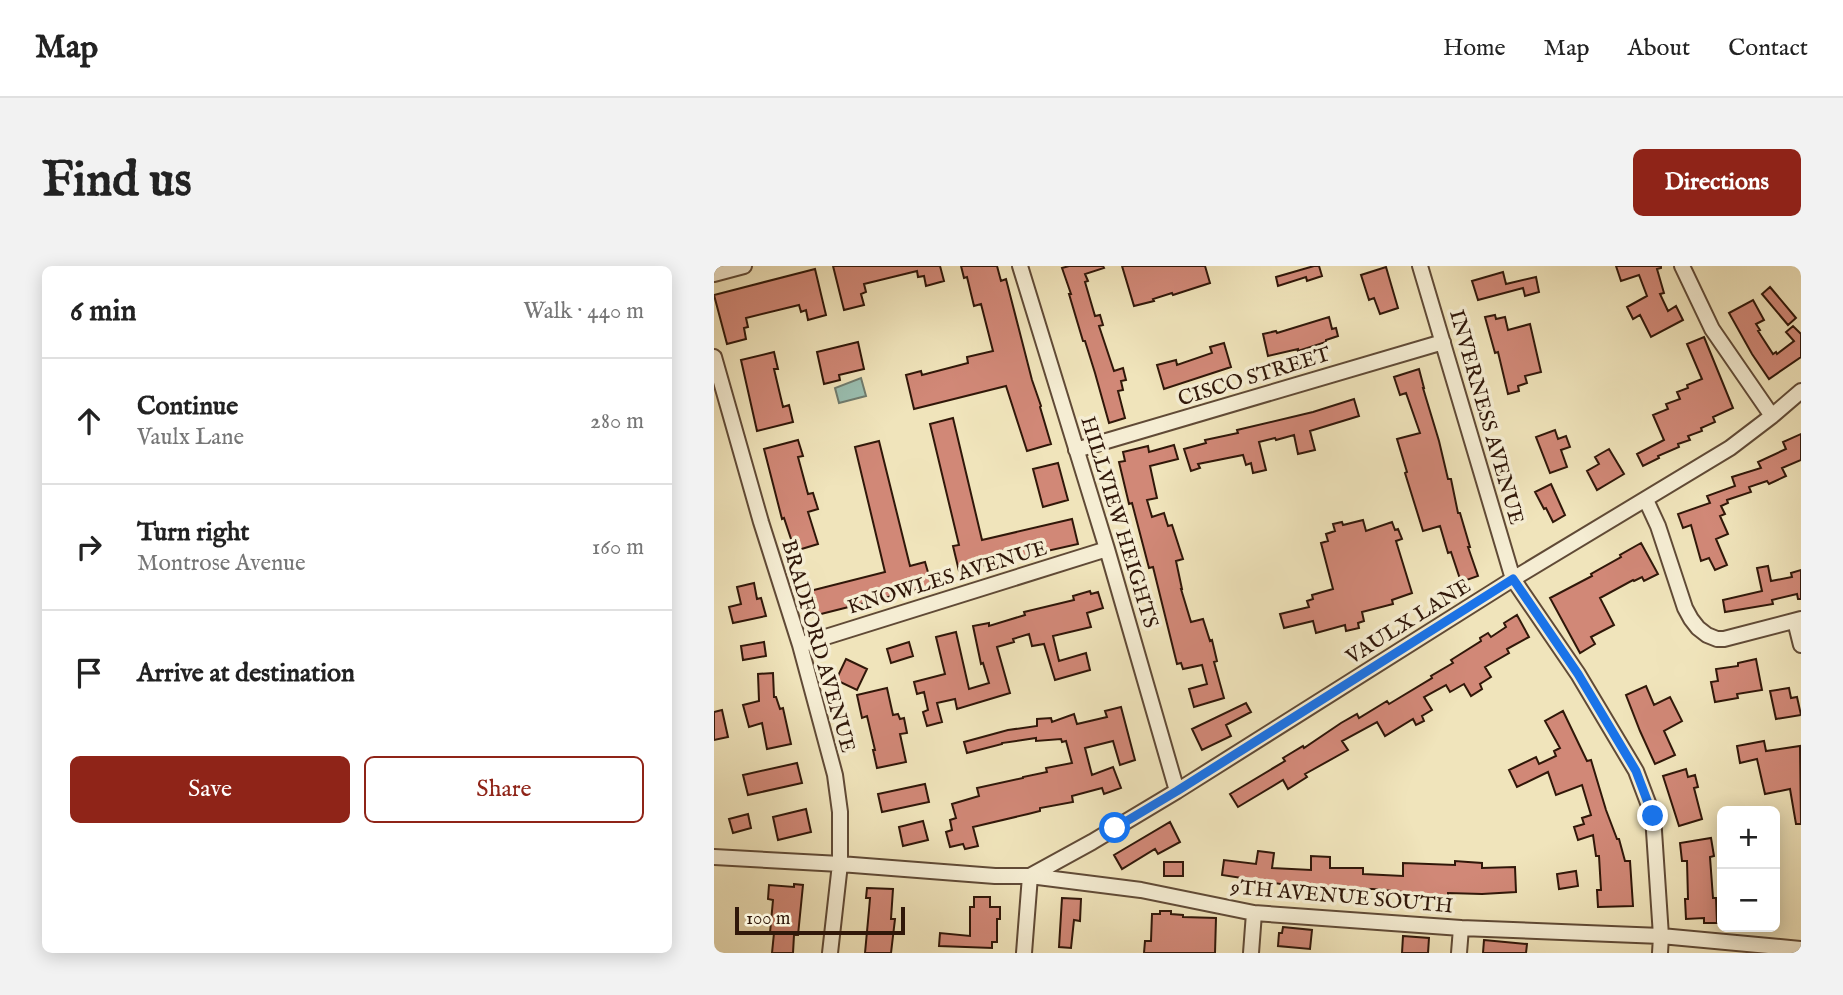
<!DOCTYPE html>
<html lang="en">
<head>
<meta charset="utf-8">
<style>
	:root { --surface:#fff; --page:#f2f2f2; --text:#222; --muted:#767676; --line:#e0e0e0; --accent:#8f2418 }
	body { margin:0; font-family:"IM FELL English",serif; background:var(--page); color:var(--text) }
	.controls { position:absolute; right:21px; bottom:21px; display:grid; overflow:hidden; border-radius:10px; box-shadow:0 4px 18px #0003 }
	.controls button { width:63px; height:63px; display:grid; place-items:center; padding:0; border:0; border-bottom:2px solid var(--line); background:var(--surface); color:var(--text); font:35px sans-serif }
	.scale { position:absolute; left:21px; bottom:18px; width:170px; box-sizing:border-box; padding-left:7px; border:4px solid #301709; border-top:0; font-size:19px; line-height:24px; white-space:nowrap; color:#301709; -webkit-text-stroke:5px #f5edd3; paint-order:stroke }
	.stop { position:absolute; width:21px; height:21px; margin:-16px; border:5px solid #1a73e8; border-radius:50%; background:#fff }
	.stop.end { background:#1a73e8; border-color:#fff; box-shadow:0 2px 7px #0008 }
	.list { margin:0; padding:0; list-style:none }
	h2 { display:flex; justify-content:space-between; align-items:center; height:91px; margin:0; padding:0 28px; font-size:30px }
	h2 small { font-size:23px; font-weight:400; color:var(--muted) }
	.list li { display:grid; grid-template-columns:46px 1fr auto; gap:21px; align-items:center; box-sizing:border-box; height:126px; padding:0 28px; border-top:2px solid var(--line) }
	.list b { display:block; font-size:26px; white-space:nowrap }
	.list p { margin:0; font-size:23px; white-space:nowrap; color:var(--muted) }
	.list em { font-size:23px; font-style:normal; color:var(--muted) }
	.actions { display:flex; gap:14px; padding:21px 28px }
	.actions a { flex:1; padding:16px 0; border:2px solid var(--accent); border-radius:10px; text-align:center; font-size:24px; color:var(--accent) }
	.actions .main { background:var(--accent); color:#fff }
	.icon { flex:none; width:38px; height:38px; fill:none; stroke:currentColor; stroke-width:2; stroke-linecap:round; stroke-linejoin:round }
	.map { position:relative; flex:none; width:1087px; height:687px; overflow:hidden; border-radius:10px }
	header { display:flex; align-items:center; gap:42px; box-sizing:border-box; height:98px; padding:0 35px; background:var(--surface); border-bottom:2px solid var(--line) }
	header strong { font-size:33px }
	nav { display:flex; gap:38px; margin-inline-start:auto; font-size:24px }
	.intro { display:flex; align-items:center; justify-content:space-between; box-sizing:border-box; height:168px; padding:0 42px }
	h1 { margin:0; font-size:49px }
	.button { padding:18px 32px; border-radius:10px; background:var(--accent); color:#fff; font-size:24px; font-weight:700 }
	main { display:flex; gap:42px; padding:0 42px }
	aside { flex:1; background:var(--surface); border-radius:10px; box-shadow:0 4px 18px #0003 }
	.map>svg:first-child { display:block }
	.water { fill:#9abfb1; stroke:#707c6e; stroke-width:2 }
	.building { fill:#d18877; stroke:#301709; stroke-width:2 }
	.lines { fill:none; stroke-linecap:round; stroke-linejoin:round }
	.minor-casing { stroke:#604a36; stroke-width:18 }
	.minor { stroke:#f5edd3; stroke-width:14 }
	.route { stroke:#1a73e8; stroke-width:9 }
	.labels { text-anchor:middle; stroke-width:7; stroke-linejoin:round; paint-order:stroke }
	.street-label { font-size:21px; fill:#301709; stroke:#f5edd3 }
</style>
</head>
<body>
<header>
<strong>Map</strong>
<nav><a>Home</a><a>Map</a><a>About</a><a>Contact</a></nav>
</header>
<div class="intro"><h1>Find us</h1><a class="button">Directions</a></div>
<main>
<aside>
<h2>6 min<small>Walk · 440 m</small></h2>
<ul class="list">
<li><svg class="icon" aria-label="ahead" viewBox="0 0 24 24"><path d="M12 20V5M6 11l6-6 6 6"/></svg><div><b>Continue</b><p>Vaulx Lane</p></div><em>280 m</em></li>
<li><svg class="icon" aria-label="right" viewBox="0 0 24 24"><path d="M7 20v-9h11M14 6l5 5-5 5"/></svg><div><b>Turn right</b><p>Montrose Avenue</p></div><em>160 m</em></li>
<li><svg class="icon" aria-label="arrive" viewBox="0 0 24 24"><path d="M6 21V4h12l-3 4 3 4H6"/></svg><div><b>Arrive at destination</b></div></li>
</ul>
<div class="actions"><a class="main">Save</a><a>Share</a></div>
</aside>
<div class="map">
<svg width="1087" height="687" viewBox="0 0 1087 687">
	<rect width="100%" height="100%" fill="#f0e4bb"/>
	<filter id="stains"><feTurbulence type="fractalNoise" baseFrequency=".00286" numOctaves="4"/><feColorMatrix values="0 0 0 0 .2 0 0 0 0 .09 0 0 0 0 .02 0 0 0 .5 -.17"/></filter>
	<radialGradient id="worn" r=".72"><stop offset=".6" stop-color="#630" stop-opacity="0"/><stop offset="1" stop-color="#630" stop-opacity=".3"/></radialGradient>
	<path class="water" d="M147 112 152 130 125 137 121 122Z"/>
	<path class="building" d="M119 0H226L230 15 212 20 210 10 204 11 203 5 150 18 152 26 147 28 150 39 130 44Z
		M247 0H283L287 15 292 13 318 114 327 140 326 141 337 178 313 185 292 120 200 143 192 109 207 105 208 109 254 97 253 91 279 85 267 38 260 40 253 11 250 12Z
		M355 0H389L390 2 371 8 374 15 371 16 381 50 386 49 389 59 385 60 400 105 409 102 412 114 407 115 409 124 404 125 411 152 395 157 381 107 371 75H369L355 28H357L348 2Z
		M408 0H491L496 17 459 29 458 27 439 33 440 35 420 40Z
		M600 0H605L608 10 593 15 592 11 564 20 562 11Z
		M902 0H947V2L943 3 950 27 946 28 954 45 962 40 969 54 937 71 926 49 919 53 913 41 933 30 925 9 907 15Z
		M672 1 684 42 666 48 660 32 655 34 647 9Z
		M101 3 112 49 94 54 92 44 87 46 85 39 32 52 34 61 30 62 32 73 13 78 0 29Z
		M789 6 792 18 822 11 825 26 811 30 809 22 764 34 758 15Z
		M1056 21 1082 52 1074 59 1048 28Z
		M1039 34 1050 54 1042 58 1046 64 1044 65 1059 88 1062 86 1063 88 1080 75 1072 66 1079 60 1087 68V91L1055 113 1038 88 1015 47Z
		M781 49 782 53 791 51 794 64 816 58 827 106 811 110 813 117 804 120 805 125 794 128 784 86 781 87 771 51Z
		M615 51 618 63 622 62 624 70 612 74V76L584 85V83L554 90 549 68 562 65 563 67Z
		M990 71 1019 142 999 151 1001 156 987 162 988 165 974 170 976 174 964 178 965 181 944 190 945 192 929 200 923 188 950 174 939 149 954 143 952 138 966 133 963 126 974 122 973 119 988 113 973 78Z
		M144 76 150 103 125 109 126 114 110 118 103 86Z
		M510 77 517 101 450 123 443 99 462 94 463 99 498 87 496 81Z
		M60 86 64 103H60L69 141 75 139 79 156 43 165 27 94Z
		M705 103 710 122H709L725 175 734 213H737L744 247H746L756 281H754L764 310 747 316 737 286 734 287 726 260 709 265 691 207 693 206 683 173 706 167 692 127 686 129 680 111Z
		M640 133 645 150 596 165 601 184 584 188 580 169 562 174 561 172 545 176 552 204 539 207 537 197 532 199 529 189 484 198 486 202 477 205 470 183 492 177 491 174 524 167 523 164 599 146Z
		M239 152 268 274 358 253 364 278 245 305 239 280 245 279 216 158Z
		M841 164 844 173 852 170 856 181 847 184 853 201 836 207 822 171Z
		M1087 168V194L1068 202 1072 210 1055 218 1053 215 1035 221 1037 226 1013 234 1014 237 1007 240 1011 248 1006 250 1014 268 1002 273 1013 299 1001 304 995 292 987 295 977 259 969 262 964 248 996 237 993 230 1021 220 1018 211 1047 202 1044 196 1072 183 1069 176Z
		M84 174 89 190 84 191 94 228 99 227 104 243 94 246 104 278 81 285 70 252 68 253 50 183Z
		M165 175 196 300 211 296 218 320 99 350 92 326 171 306 141 181Z
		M460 179 464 193 436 200 443 232 433 234 438 251 450 247 454 260 458 259 469 293 462 295 468 323H467L477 356 489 353 496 375 498 374 503 395 500 396 510 432 480 441 475 423 493 418 488 399 469 403 467 397 463 398 439 301 435 302 418 237 415 238 405 196 411 195 409 186 434 180 435 186Z
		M895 183 910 208 883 224 873 205 885 198 881 191Z
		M344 197 354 234 329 241 319 203Z
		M837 218 851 249 839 256 832 242 830 243 821 226Z
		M649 254 652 265 678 256 681 264 684 263 688 273 682 275 698 327 678 334 679 338 648 346 650 355 644 357 645 362 632 365 631 359 602 367 599 355 570 362 566 348 595 341 593 335 599 333 598 329 619 323 607 277 614 275 612 268 621 265 619 258 628 256 629 259Z
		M927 277 944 308 930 315 928 311 920 315 919 314 886 332 900 359 877 371 881 378 866 387 836 332 878 310 877 308 907 291 906 289Z
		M1054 300 1057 315 1078 311 1077 307 1087 304V333H1084L1083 328 1058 334 1059 338 1011 346 1009 334 1048 325 1043 302Z
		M40 317 43 333 47 332 52 350 19 357 15 341 27 338 23 321Z
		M376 325 377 328 384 326 389 342 373 347 377 361 339 370 345 395 372 387 376 404 341 414 330 378 318 380 315 368 299 373 300 376 283 381 296 427 243 443 241 433 223 437 228 456 213 460 209 446 214 444 210 426 203 428 200 416 231 408 222 371 242 366 255 423 275 417 269 397 267 398 259 360 275 357V360L311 349 310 346 360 334 359 330Z
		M803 349 815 371 793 383 795 387 771 401 777 411 766 418 768 423 757 430 750 418 736 426 732 419 710 431 718 444 708 450 710 455 702 459 699 453 671 470 663 456 628 475 634 484 591 508 593 511 574 523 569 514 524 541 516 528 571 495 569 492 589 480 590 482 627 457 643 448 645 452 673 435 675 438 718 412 717 410 739 397 737 394 767 375 766 372 774 367 777 371 792 361 790 357Z
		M50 376 52 390 29 394 27 380Z
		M195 376 199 390 177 397 173 383Z
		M132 393 153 403 143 424 122 414Z
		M1042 393 1048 424 1023 428 1024 432 1001 436 997 416 1004 415 1002 403 1024 400V397Z
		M59 407 60 431H62L66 443 69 442 77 478 53 483 48 457 35 461 29 439 45 435 44 408Z
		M932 420 940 439 956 431 968 455 950 465 961 489 941 498 926 465 912 429Z
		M173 422 179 449 184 448 186 453 190 452 193 467 186 468 192 496 163 502 159 484H161L153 450 148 452 143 429Z
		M1075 422 1077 432 1083 431 1087 449 1062 453 1056 425Z
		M532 437 537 446 512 459 517 470 488 484 478 463Z
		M407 441 421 494 406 499 399 475 371 482 378 509 399 501 407 522 390 528 388 522 358 530 359 536 326 542V545L314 548 259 561 264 580 251 583 249 578 236 581 232 566 238 564 236 554 242 552 238 538 265 530 263 522 309 512V511L333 506 332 502 358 497 352 475 348 476 347 473 322 475V472L288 477V478L253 487 250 476 294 464 323 460V453L337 452 338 456 360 448 363 458 393 451 391 445Z
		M8 444 14 471 0 474V446Z
		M849 445 873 495 877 494 892 544 903 573H905L911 595H916L919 640 884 641 883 624H887L885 590H882L879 569 864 574 860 561 870 558 868 552 877 549 868 519 842 529 834 506 803 521 795 504 822 491 825 498 842 490 840 485 846 482 831 455Z
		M1050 475 1052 485 1086 480 1087 558H1082L1076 523 1051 528 1043 493 1026 497 1023 480Z
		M83 497 88 517 34 529 29 509Z
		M972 503 974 511 981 509 984 521 980 522 988 553 965 560 949 510Z
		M211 518 215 536 168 546 164 528Z
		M92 543 97 566 64 574 59 551Z
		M34 548 37 562 19 567 15 553Z
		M209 555 214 574 189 580 185 561Z
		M456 556 466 576 444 588 441 583 408 603 400 589Z
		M997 572 1000 590 996 591 999 632H1002L1003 657H990V652L972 653 971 633H974L973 595H968L966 577Z
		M544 585 560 587 558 602 597 604V590L616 591V602H649V608L689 610V597L741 599V595L754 596 768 597V602L801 601 802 626 768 628 734 627V630L688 629V626L659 623 567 621V618L508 609 510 594 542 598Z
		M450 596H469V610H450Z
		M862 605 864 620 845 623 843 608Z
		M80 618 89 619 84 669H80L79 687H58L60 667H56L59 634 54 633 55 619 80 621Z
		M153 622 179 623 177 653H181L177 687H151L155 644 156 632H152Z
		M260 631H276V641H286V653H283V676H278V682L225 680 226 667 256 670V641H260Z
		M348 632 367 633 366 655 360 654 357 682 345 681Z
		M446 645H457V648L469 649V651L502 652 501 687H430L431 675H437L438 648H446Z
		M569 661 598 664 596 683 564 680 565 667H568Z
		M689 670 715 672 714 687H688Z
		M770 674 813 678 812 687H769Z"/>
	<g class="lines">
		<defs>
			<path id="minor" d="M306 0 393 283 463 525
				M706 0 799 313 864 408 922 505 939 550 947 670 946 687
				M968 0 998 63 1058 150
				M0 8 30 0
				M0 91 47 256 86 379 121 509 126 546V598L116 687
				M362 184 729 76
				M932 234 944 260 971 342 977 353 984 362 993 369 1003 373H1010L1087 353
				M1081 355 1087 379
				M86 379 393 283
				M0 591 126 598 281 610H316L427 624 540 647 747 662 947 670 1087 683
				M310 687 316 610 378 576 463 525 799 313 1016 182 1058 150 1087 125
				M537 687 540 647
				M745 687 747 662"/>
		</defs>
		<use href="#minor" class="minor-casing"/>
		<use href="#minor" class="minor"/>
	</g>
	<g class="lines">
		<path class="route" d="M401 562 463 525 799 313 864 408 922 505 939 550"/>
	</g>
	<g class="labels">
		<g class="street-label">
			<text transform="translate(540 110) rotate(-17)" y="7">CISCO STREET</text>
			<text transform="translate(773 151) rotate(74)" y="7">INVERNESS AVENUE</text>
			<text transform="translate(406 256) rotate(73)" y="7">HILLVIEW HEIGHTS</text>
			<text transform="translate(233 311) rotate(-17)" y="7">KNOWLES AVENUE</text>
			<text transform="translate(694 355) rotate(-32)" y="7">VAULX LANE</text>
			<text transform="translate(105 380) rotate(74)" y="7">BRADFORD AVENUE</text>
			<text transform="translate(628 630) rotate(5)" y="7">9TH AVENUE SOUTH</text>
		</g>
	</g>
	<rect width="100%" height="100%" filter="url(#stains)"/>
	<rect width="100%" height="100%" fill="url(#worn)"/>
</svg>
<div class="controls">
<button>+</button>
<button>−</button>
</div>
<div class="scale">100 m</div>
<div class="stop" style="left:401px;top:562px"></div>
<div class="stop end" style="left:939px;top:550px"></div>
</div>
</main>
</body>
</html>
